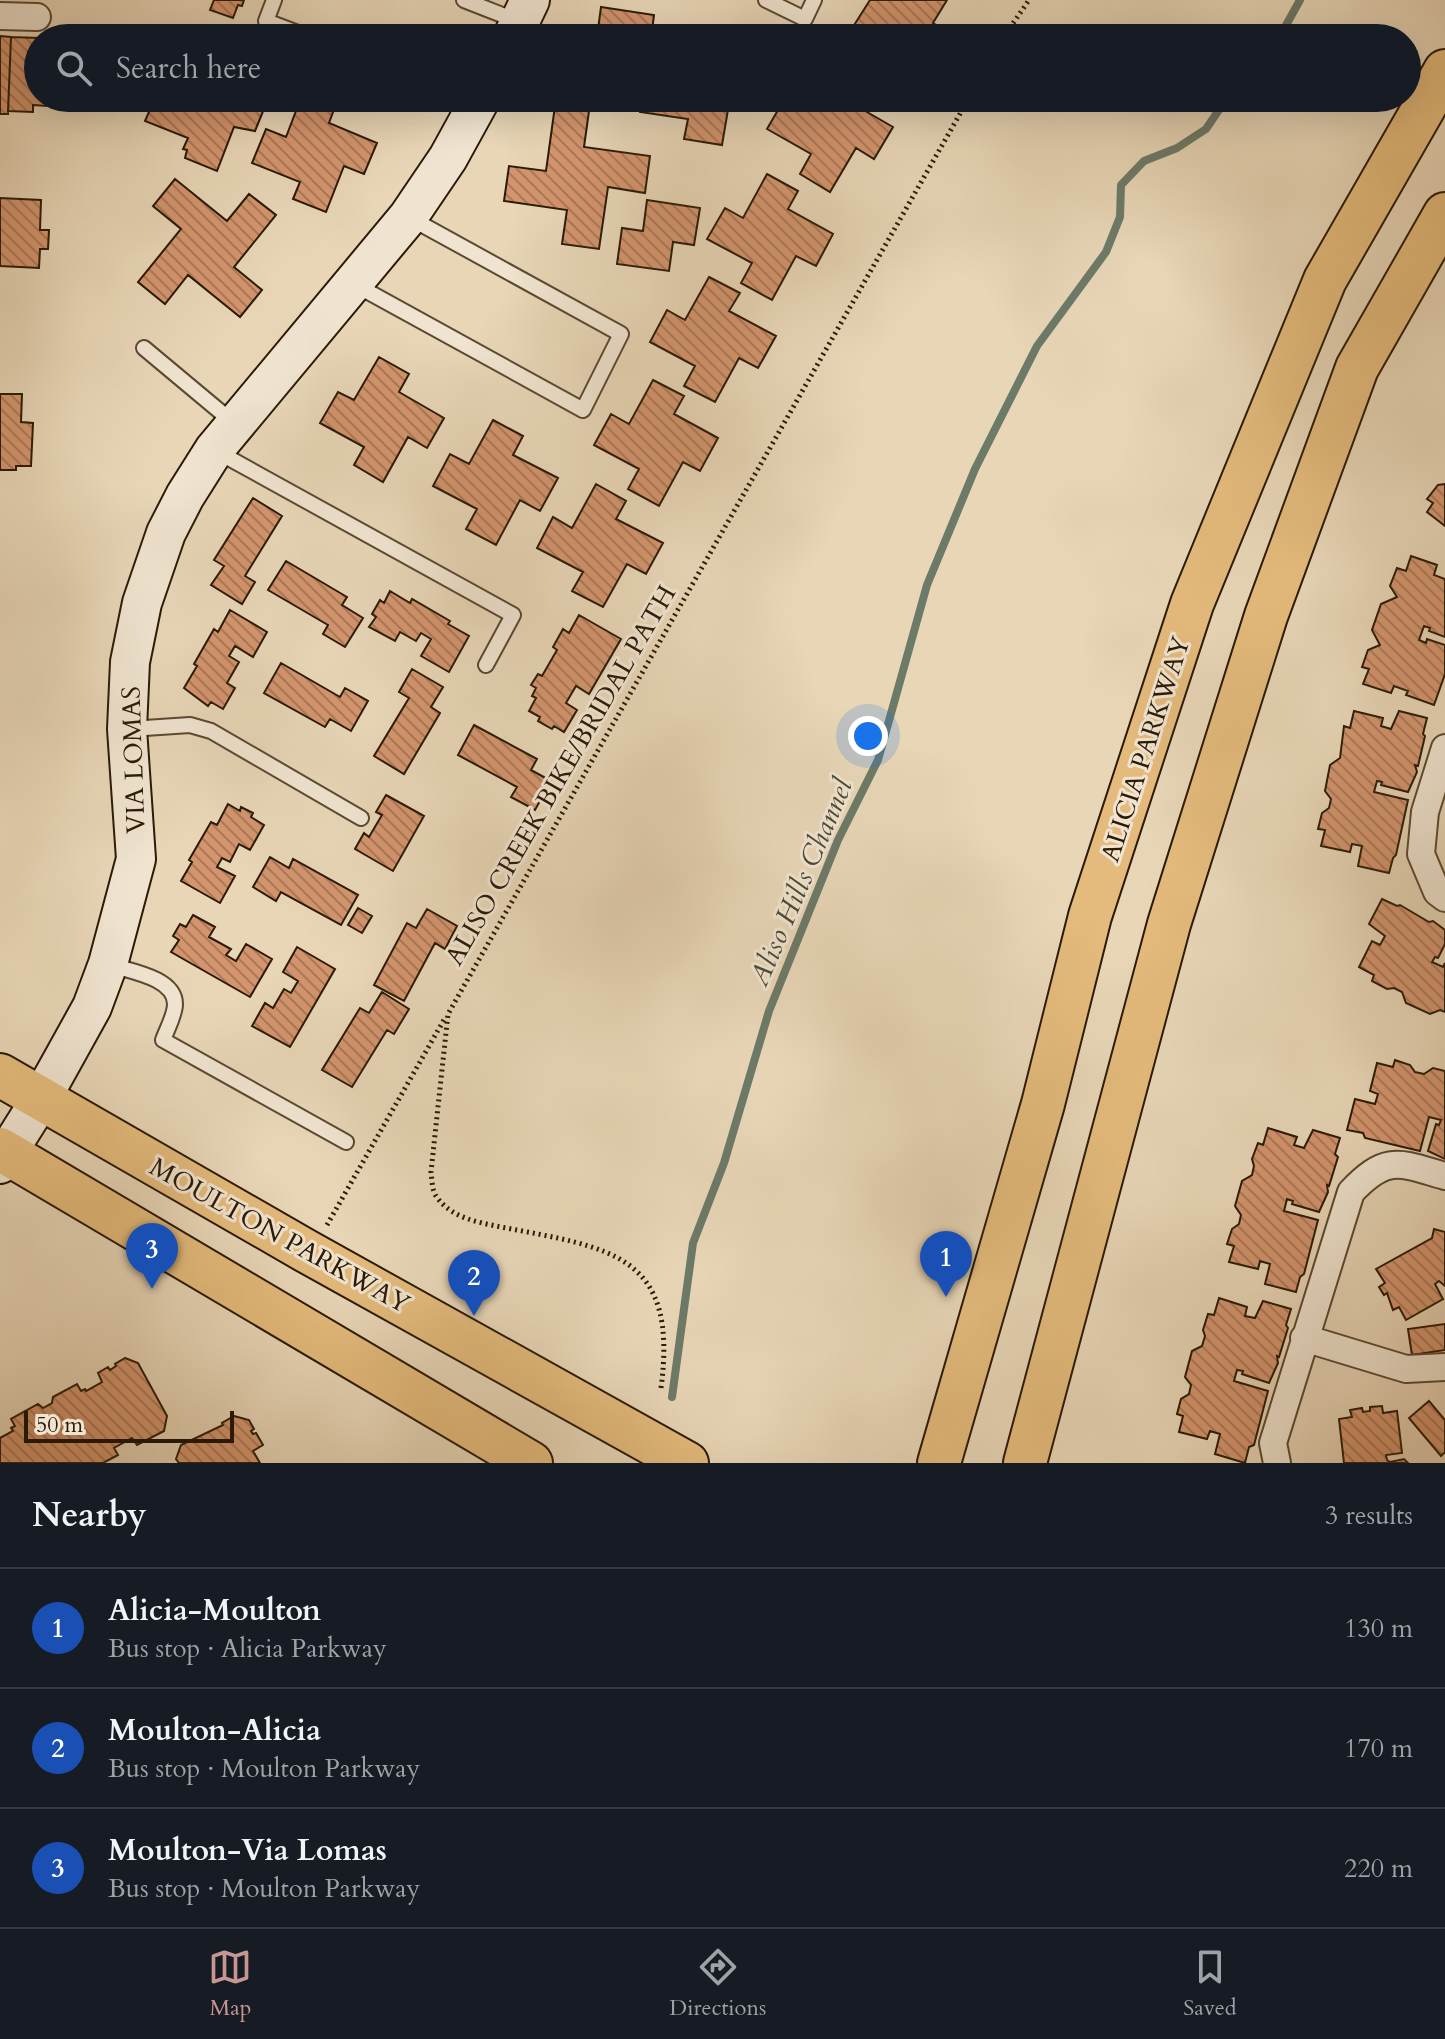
<!DOCTYPE html>
<html lang="en">
<head>
<meta charset="utf-8">
<style>
	:root { --surface:#171b24; --page:#20242c; --text:#f1f3f6; --muted:#9ea1a6; --line:#363941; --accent:#c59692 }
	body { margin:0; font-family:Cardo,serif; background:var(--page); color:var(--text) }
	.scale { position:absolute; left:24px; bottom:20px; width:210px; box-sizing:border-box; padding-left:8px; border:4px solid #2a1a06; border-top:0; font-size:22px; line-height:28px; white-space:nowrap; color:#2a1a06; -webkit-text-stroke:6px #f0e4d0; paint-order:stroke }
	.you { position:absolute; left:868px; top:736px; width:28px; height:28px; margin:-20px; border:6px solid #fff; border-radius:50%; background:#1a73e8; box-shadow:0 0 0 12px #1a73e833 }
	.badge { display:grid; place-items:center; width:52px; height:52px; border-radius:50%; background:var(--accent); color:#fff; font-size:26px; font-weight:700 }
	.pin { position:absolute; translate:-50% -66px; filter:drop-shadow(0 2px 4px #0008) }
	.pin::after { content:''; position:absolute; top:42px; width:28px; height:24px; background:inherit; clip-path:polygon(0 0,100% 0,50% 100%) }
	.list { margin:0; padding:0; list-style:none }
	h2 { display:flex; justify-content:space-between; align-items:center; height:104px; margin:0; padding:0 32px; font-size:34px }
	h2 small { font-size:26px; font-weight:400; color:var(--muted) }
	.list li { display:grid; grid-template-columns:52px 1fr auto; gap:24px; align-items:center; box-sizing:border-box; height:120px; padding:0 32px; border-top:2px solid var(--line) }
	.list b { display:block; font-size:30px; white-space:nowrap }
	.list p { margin:0; font-size:26px; white-space:nowrap; color:var(--muted) }
	.list em { font-size:26px; font-style:normal; color:var(--muted) }
	.icon { flex:none; width:44px; height:44px; fill:none; stroke:currentColor; stroke-width:2; stroke-linecap:round; stroke-linejoin:round }
	.map { position:relative; flex:none; width:1445px; height:1463px; overflow:hidden }
	.search { position:absolute; background:var(--surface); box-shadow:0 8px 32px #0002; left:24px; right:24px; top:24px; height:88px; display:flex; align-items:center; gap:20px; box-sizing:border-box; padding:0 28px; border-radius:44px; color:var(--muted); font-size:30px }
	.sheet { height:464px; background:var(--surface) }
	nav { display:flex; justify-content:space-around; align-items:center; box-sizing:border-box; height:112px; border-top:2px solid var(--line); background:var(--surface); font-size:22px; color:var(--muted) }
	nav a { display:grid; justify-items:center; gap:4px }
	nav .on { color:var(--accent) }
	.map>svg:first-child { display:block }
	.lines { fill:none; stroke-linecap:round; stroke-linejoin:round }
	.stream { stroke:#6c7a68; stroke-width:8 }
	.building { fill:url(#building-back-hatch); stroke:#2a1a06; stroke-width:2 }
	.lane-casing { stroke:#5a4932; stroke-width:18 }
	.street-casing { stroke:#5a4932; stroke-width:30 }
	.secondary-casing { stroke:#2a1a06; stroke-width:42 }
	.primary-casing { stroke:#2a1a06; stroke-width:46 }
	.path { stroke:#2a1a06; stroke-width:5; stroke-dasharray:2 4; stroke-linecap:butt }
	.lane { stroke:#f0e4d0; stroke-width:14 }
	.street { stroke:#f0e4d0; stroke-width:26 }
	.secondary { stroke:#f0e4d0; stroke-width:38 }
	.primary { stroke:#e4bb7c; stroke-width:42 }
	.labels { text-anchor:middle; stroke-width:6; stroke-linejoin:round; paint-order:stroke }
	.street-label { font-size:26px; fill:#2a1a06; stroke:#f0e4d0 }
	.water-label { font-size:28px; font-style:italic; fill:#4b4a37; stroke:#f0e4d0 }
</style>
</head>
<body>
<div class="map">
<svg width="1445" height="1463" viewBox="0 0 1445 1463">
	<defs>
		<pattern id="building-back-hatch" width="6" height="6" patternUnits="userSpaceOnUse" patternTransform="scale(2)"><rect width="6" height="6" fill="#d4956e"/><path d="M-1 5l2 2M0 0l6 6M5-1l2 2" fill="none" stroke="#ac7958"/></pattern>
	</defs>
	<rect width="100%" height="100%" fill="#e8d6b7"/>
	<filter id="stains"><feTurbulence type="fractalNoise" baseFrequency=".0025" numOctaves="4"/><feColorMatrix values="0 0 0 0 .2 0 0 0 0 .09 0 0 0 0 .02 0 0 0 .5 -.17"/></filter>
	<radialGradient id="worn" r=".72"><stop offset=".6" stop-color="#630" stop-opacity="0"/><stop offset="1" stop-color="#630" stop-opacity=".3"/></radialGradient>
	<g class="lines">
		<path class="stream" d="M1261 38 1285 27 1300 0
			M672 1397 693 1243 724 1163 769 1011 838 840 878 760 927 585 975 469 1037 346 1106 252 1120 217 1121 185 1144 161 1177 148 1206 129 1227 98"/>
	</g>
	<path class="building" d="M214 0H244L242 6 238 5 233 18 210 10Z
		M870 0H947L933 23 951 34 948 38H846Z
		M601 7 654 15 651 38H576V34L597 37Z
		M675 31 709 36 708 38H673Z
		M0 36 11 37 8 114H0Z
		M11 37 39 38 38 98H47V106L33 105V112L8 111Z
		M155 98H266L268 99 255 131 234 127 217 171 185 158 187 150 183 149 188 138 145 121Z
		M301 98H321L336 104 329 123 377 143 364 174 344 166 326 212 293 199 300 182 252 163 266 129 286 137Z
		M642 98H730L722 145 684 139 688 119 640 112Z
		M785 98 804 109 810 98H850L848 101 893 127 874 159 856 148 830 192 800 174 811 154 767 129Z
		M555 106 589 111 584 147 650 156 645 193 608 187 599 249 562 244 567 210 504 201 509 166 546 171Z
		M767 174 798 191 788 209 833 234 816 266 796 256 772 300 741 283 752 263 707 239 725 208 743 218Z
		M175 179 227 221 249 194 276 215 234 267 262 290 240 317 188 275 165 304 138 282 181 229 153 206Z
		M0 198 41 200 40 230H49L48 249H40L39 268 0 266Z
		M647 200 700 208 694 245 673 242 669 271 617 264 622 228 643 231Z
		M709 277 740 293 729 311 776 336 758 368 739 358 715 402 684 386 695 366 650 342 667 310 685 320Z
		M379 357 409 374 399 392 444 418 427 448 408 437 383 482 354 465 364 447 320 423 338 392 354 400Z
		M653 380 684 396 674 414 718 438 700 471 683 462 659 506 628 489 639 469 594 445 611 414 629 424Z
		M0 394H22L21 422 33 423 31 466H16V470H0Z
		M493 420 523 436 513 455 558 478 540 511 520 500 496 545 466 529 477 509 433 486 450 454 469 464Z
		M596 484 626 501 616 519 663 543 646 574 627 564 603 607 572 591 583 572 537 548 553 517 572 528Z
		M1445 484V526L1427 512 1433 503 1427 499 1438 485Z
		M253 498 282 516 245 576 255 582 242 604 211 585 224 566 214 560Z
		M1411 556 1437 565 1434 575 1445 579V637L1429 631 1430 628 1424 626 1419 640 1426 643 1427 639 1445 645V674L1434 705 1406 695 1408 691 1394 686 1391 693 1363 684 1369 669 1362 667 1368 650 1380 645 1372 630 1381 604 1397 597 1390 586 1397 568 1406 571Z
		M286 561 347 597 342 605 363 618 345 647 323 634 328 625 268 590Z
		M390 591 410 603 412 599 450 621 448 624 469 636 449 672 421 656 431 639 421 633 416 641 400 632 395 641 369 627 376 617 372 614 380 600 384 603Z
		M230 610 267 632 253 657 235 646 229 656 239 662 227 683 235 688 223 709 211 702 208 706 184 688 197 666 194 664 214 629 218 632Z
		M579 615 621 639 589 694 576 686 566 703 577 710 564 732 554 726 552 729 538 721 540 717 529 711 536 698 532 696 536 688 531 685 538 674 542 676 557 650 553 647 563 629 569 633Z
		M281 663 340 697 345 688 368 701 351 731 330 719 325 727 264 693Z
		M412 669 443 687 431 707 440 713 404 774 374 756 409 698 399 692Z
		M1354 711 1383 718 1381 726 1391 729 1399 711 1427 718 1423 734 1425 736 1418 766 1415 765 1417 772 1408 792 1381 785 1382 782 1377 781 1374 792 1408 800 1396 855 1393 858 1389 873 1358 866 1362 846 1352 844 1350 852 1321 846 1325 830 1318 829 1322 813 1329 808 1331 799 1325 791 1330 765 1340 758 1344 726 1350 728Z
		M474 725 537 759 531 770 551 781 535 810 511 797 517 787 458 755Z
		M386 795 424 816 393 871 355 849 364 833 369 837 382 815 376 812Z
		M228 804 240 811 241 807 253 813 251 817 264 825 250 850 239 844 230 862 222 858 217 867 235 876 220 903 181 881 192 862 189 860 211 822 217 825Z
		M270 857 289 868 293 859 358 895 341 925 281 892 276 901 253 887Z
		M1382 899 1397 906 1400 905 1429 922 1433 921 1445 930V944L1438 958 1435 957 1432 962 1443 967 1445 963V1012L1440 1010 1430 1014 1406 1003 1402 992 1394 988 1387 989 1372 981 1374 975 1359 967 1372 941 1380 945 1385 936 1369 924Z
		M358 908 372 916 362 933 348 925Z
		M427 909 457 926 445 949 435 943 404 1001 374 985 407 923 416 928Z
		M193 915 215 927 209 937 231 949 226 955 236 961 246 944 272 959 250 997 171 952 179 940 173 936 180 924 186 927Z
		M297 947 335 969 290 1047 252 1026 265 1003 273 1008 284 989 291 993 298 981 283 972Z
		M382 992 409 1009 394 1034 387 1030 352 1087 322 1070 360 1008 369 1013Z
		M1395 1060 1410 1065 1415 1072 1424 1074 1433 1068 1445 1071V1159L1428 1151 1436 1124 1439 1125 1441 1120 1429 1117 1420 1151 1365 1138 1363 1133 1347 1130 1355 1099 1375 1104 1378 1094 1370 1091 1377 1063 1393 1067Z
		M1268 1128 1297 1137 1294 1145 1304 1148 1313 1130 1340 1138 1335 1154 1338 1157 1329 1186 1327 1185 1328 1192 1319 1212 1292 1204 1293 1201 1287 1199 1284 1211 1318 1220 1304 1274 1300 1277 1296 1292 1265 1284 1270 1264 1260 1261 1258 1269 1229 1262 1234 1246 1227 1244 1232 1229 1239 1224 1241 1215 1235 1206 1242 1181 1252 1175 1254 1166 1252 1159 1258 1143 1263 1145Z
		M1434 1229 1445 1232V1286L1439 1281 1435 1284 1443 1299 1406 1320 1399 1307 1393 1310 1387 1293 1384 1295 1379 1287 1385 1283 1376 1269 1432 1238Z
		M1219 1298 1247 1307 1245 1316 1255 1318 1263 1301 1291 1309 1286 1325 1288 1328 1279 1357 1277 1356 1278 1363 1269 1383 1242 1374 1243 1371 1237 1370 1234 1381 1268 1391 1254 1445 1249 1447 1245 1463 1215 1454 1220 1434 1210 1431 1207 1439 1179 1432 1183 1416 1177 1414 1181 1399 1189 1394 1191 1385 1185 1377 1192 1351 1202 1346 1205 1336 1203 1330 1208 1314 1214 1315Z
		M1445 1324V1350L1412 1355 1408 1329Z
		M125 1358 138 1363 167 1416 164 1431 137 1445 132 1438 114 1448 118 1455 103 1463H0V1438L13 1431 11 1428 15 1426 11 1419 38 1404 43 1408 52 1403 53 1397 77 1384 81 1391 85 1389 86 1391 102 1382 98 1373 108 1367 110 1370 116 1366 115 1364Z
		M1429 1401 1445 1420V1452L1441 1456 1409 1418Z
		M1382 1406 1383 1413 1397 1411 1402 1453 1386 1455 1387 1460 1390 1462 1404 1459 1408 1463H1344L1339 1419 1352 1417 1350 1410 1362 1408 1363 1412 1370 1411V1407Z
		M234 1416 249 1420 254 1429 251 1431 253 1434 256 1433 263 1445 253 1451 260 1463H179L176 1459 181 1445 223 1425 222 1423Z"/>
	<g class="lines">
		<defs>
			<path id="lane" d="M274 0 266 21 311 38
				M464 0 520 22
				M766 0 805 19 814 0
				M354 284 583 410 621 334 410 218
				M144 348 235 424
				M216 451 513 615 486 665
				M130 729 190 725 211 731 361 818
				M108 964C128 971 175 977 175 1004 175 1015 167 1029 163 1040L346 1142"/>
			<path id="street" d="M0 16 37 17
				M1445 748 1425 812 1421 854 1437 892 1445 898
				M1304 1338 1406 1369 1445 1367
				M1277 1463 1273 1443 1351 1192C1387 1154 1399 1163 1445 1176"/>
			<path id="secondary" d="M512 38 530 0
				M0 1164 41 1099 92 1007 108 964 136 859 127 729 130 662 142 603 166 533 185 496 214 450 408 217 448 158 481 98"/>
			<path id="primary" d="M0 1075 306 1251 687 1463
				M0 1149 531 1463
				M939 1463 1043 1104 1090 916 1192 604 1325 280 1445 71
				M1025 1463 1169 924 1266 616 1357 368 1445 214"/>
		</defs>
		<use href="#lane" class="lane-casing"/>
		<use href="#street" class="street-casing"/>
		<use href="#secondary" class="secondary-casing"/>
		<use href="#primary" class="primary-casing"/>
		<path class="path" d="M1003 38 1029 0
			M327 1225 445 1018
			M661 1388C679 1253 610 1248 501 1227 477 1222 451 1218 436 1196 432 1190 432 1180 431 1172L448 1014 969 98"/>
		<use href="#lane" class="lane"/>
		<use href="#street" class="street"/>
		<use href="#secondary" class="secondary"/>
		<use href="#primary" class="primary"/>
	</g>
	<g class="labels">
		<g class="street-label">
			<text transform="translate(1145 749) rotate(-72)" y="9">ALICIA PARKWAY</text>
			<text transform="translate(133 760) rotate(-92)" y="9">VIA LOMAS</text>
			<text transform="translate(560 775) rotate(-60)" y="9">ALISO CREEK BIKE/BRIDAL PATH</text>
			<text transform="translate(280 1235) rotate(29)" y="9">MOULTON PARKWAY</text>
		</g>
		<g class="water-label">
			<text transform="translate(800 882) rotate(-67)" y="10">Aliso Hills Channel</text>
		</g>
	</g>
	<rect width="100%" height="100%" filter="url(#stains)"/>
	<rect width="100%" height="100%" fill="url(#worn)"/>
</svg>
<div class="scale">50 m</div>
<div class="you"></div>
<div class="pin badge" style="left:946px;top:1297px;background:#1a4fb4">1</div>
<div class="pin badge" style="left:474px;top:1316px;background:#1a4fb4">2</div>
<div class="pin badge" style="left:152px;top:1289px;background:#1a4fb4">3</div>
<div class="search"><svg class="icon" aria-label="search" viewBox="0 0 24 24"><circle cx="10" cy="10" r="6"/><path d="M15 15l6 6"/></svg>Search here</div>
</div>
<section class="sheet">
<h2>Nearby<small>3 results</small></h2>
<ul class="list">
<li><span class="badge" style="background:#1a4fb4">1</span><div><b>Alicia-Moulton</b><p>Bus stop · Alicia Parkway</p></div><em>130 m</em></li>
<li><span class="badge" style="background:#1a4fb4">2</span><div><b>Moulton-Alicia</b><p>Bus stop · Moulton Parkway</p></div><em>170 m</em></li>
<li><span class="badge" style="background:#1a4fb4">3</span><div><b>Moulton-Via Lomas</b><p>Bus stop · Moulton Parkway</p></div><em>220 m</em></li>
</ul>
</section>
<nav>
<a class="on"><svg class="icon" aria-label="map" viewBox="0 0 24 24"><path d="M3 6l6-2 6 2 6-2v14l-6 2-6-2-6 2zM9 4v14M15 6v14"/></svg>Map</a>
<a><svg class="icon" aria-label="directions" viewBox="0 0 24 24"><path d="M12 3l9 9-9 9-9-9zM9 14v-3h6M13 9l2 2-2 2"/></svg>Directions</a>
<a><svg class="icon" aria-label="saved" viewBox="0 0 24 24"><path d="M7 4h10v16l-5-4-5 4z"/></svg>Saved</a>
</nav>
</body>
</html>
